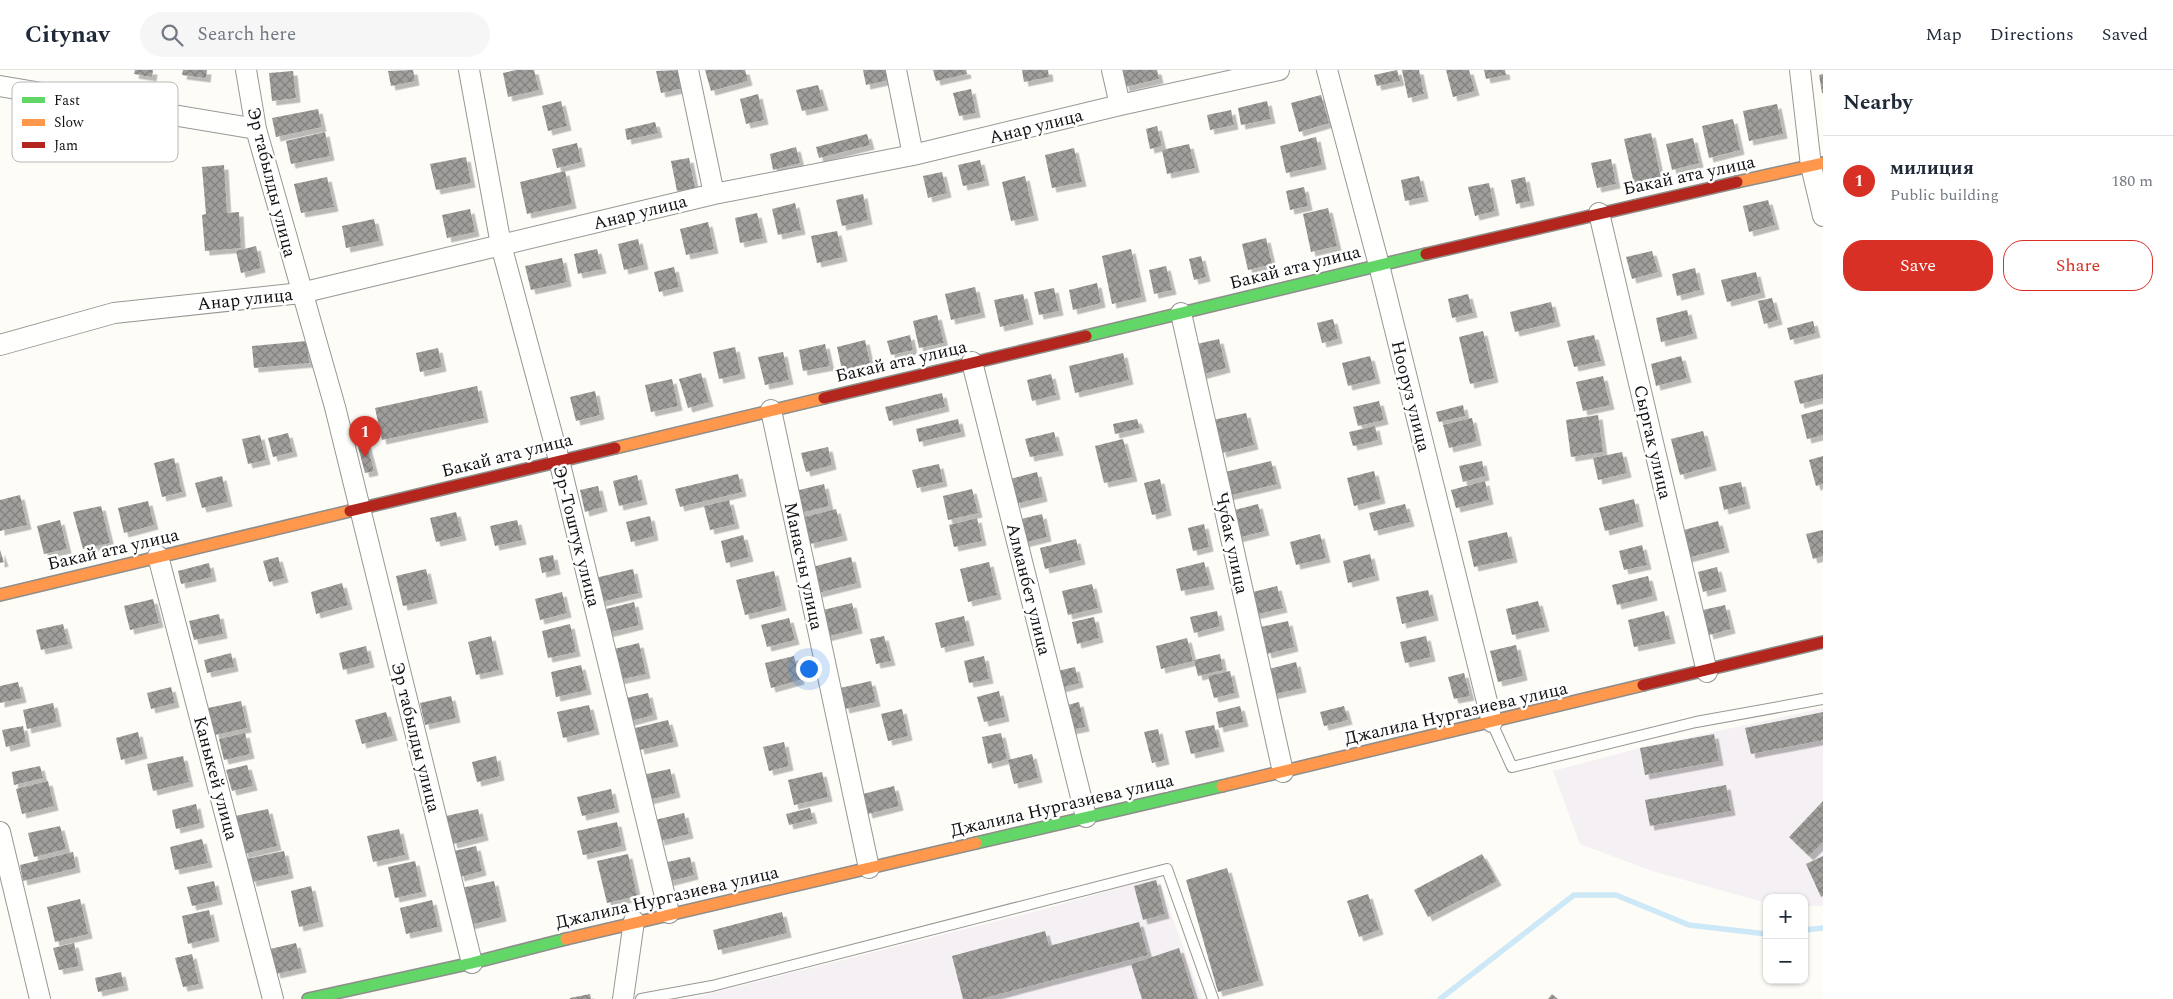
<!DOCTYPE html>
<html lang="en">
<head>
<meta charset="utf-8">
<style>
	:root { --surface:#fff; --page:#f6f6f7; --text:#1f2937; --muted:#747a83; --line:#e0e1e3; --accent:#d93025 }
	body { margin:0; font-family:Spectral,serif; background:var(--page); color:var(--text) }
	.controls { position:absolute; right:15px; bottom:15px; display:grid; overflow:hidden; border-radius:10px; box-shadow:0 1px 4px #0004 }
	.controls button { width:45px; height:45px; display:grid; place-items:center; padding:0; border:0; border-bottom:1px solid var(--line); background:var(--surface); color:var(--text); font:25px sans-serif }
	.you { position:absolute; left:808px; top:598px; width:18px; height:18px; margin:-12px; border:4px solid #fff; border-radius:50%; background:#1a73e8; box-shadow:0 0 0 8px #1a73e833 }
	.badge { display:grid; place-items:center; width:32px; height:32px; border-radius:50%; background:var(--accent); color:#fff; font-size:16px; font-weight:700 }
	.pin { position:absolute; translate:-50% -41px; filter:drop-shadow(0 1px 2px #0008) }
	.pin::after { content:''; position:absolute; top:26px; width:18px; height:15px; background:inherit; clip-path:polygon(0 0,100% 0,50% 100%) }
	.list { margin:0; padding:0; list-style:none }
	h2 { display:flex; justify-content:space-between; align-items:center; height:65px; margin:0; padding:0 20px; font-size:21px }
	h2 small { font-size:16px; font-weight:400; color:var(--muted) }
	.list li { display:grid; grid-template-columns:32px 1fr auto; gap:15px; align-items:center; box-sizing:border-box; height:90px; padding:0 20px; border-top:1px solid var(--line) }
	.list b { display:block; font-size:19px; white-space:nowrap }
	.list p { margin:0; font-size:16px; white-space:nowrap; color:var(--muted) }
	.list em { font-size:16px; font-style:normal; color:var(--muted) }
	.actions { display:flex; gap:10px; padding:15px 20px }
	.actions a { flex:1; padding:11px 0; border:1px solid var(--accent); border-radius:20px; text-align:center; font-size:18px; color:var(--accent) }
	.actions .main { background:var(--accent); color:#fff }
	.icon { flex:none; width:28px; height:28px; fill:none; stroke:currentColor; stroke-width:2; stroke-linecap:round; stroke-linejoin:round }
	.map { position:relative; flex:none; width:1823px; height:929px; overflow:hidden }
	header { display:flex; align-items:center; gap:30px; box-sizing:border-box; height:70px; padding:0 25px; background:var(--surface); border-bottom:1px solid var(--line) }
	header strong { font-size:24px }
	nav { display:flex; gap:28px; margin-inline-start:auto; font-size:18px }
	.search { width:350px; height:45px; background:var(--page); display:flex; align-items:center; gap:12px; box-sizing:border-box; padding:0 18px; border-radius:28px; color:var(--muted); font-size:19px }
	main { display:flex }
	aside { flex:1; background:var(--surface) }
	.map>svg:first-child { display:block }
	.industrial { fill:#f5f0f3 }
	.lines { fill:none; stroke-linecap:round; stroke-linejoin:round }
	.stream { stroke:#cde8f7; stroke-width:5.5 }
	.building { fill:url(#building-cross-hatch); filter:url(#shadow) }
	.lane-casing { stroke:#979795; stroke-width:12 }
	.street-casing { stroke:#979795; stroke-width:22 }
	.fast-casing { stroke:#8e8d8b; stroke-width:14 }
	.slow-casing { stroke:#8e8d8b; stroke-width:14 }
	.jam-casing { stroke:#8e8d8b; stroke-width:14 }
	.lane { stroke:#fffffe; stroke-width:10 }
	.street { stroke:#fffffe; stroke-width:20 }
	.fast { stroke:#63d668; stroke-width:11 }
	.slow { stroke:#ff974d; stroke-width:11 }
	.jam { stroke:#b3261e; stroke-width:11 }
	.labels { text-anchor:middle; stroke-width:5; stroke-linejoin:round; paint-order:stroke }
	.street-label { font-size:18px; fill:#111; stroke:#fff }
	.key { fill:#fff; stroke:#b8b8b8; stroke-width:1 }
	.key-label { font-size:14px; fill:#111 }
</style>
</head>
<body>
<header>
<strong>Citynav</strong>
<div class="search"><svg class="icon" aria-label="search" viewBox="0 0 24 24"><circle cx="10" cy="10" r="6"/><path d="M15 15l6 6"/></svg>Search here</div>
<nav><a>Map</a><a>Directions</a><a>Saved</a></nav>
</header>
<main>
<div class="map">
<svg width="1823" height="929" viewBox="0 0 1823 929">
	<defs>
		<pattern id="building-cross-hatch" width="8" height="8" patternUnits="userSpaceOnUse" patternTransform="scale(1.25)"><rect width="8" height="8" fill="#a19f9c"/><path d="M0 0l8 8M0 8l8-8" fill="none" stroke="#82807e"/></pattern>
		<filter id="shadow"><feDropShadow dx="4.5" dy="4.5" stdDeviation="0" flood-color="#0004"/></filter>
	</defs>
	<rect width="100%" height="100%" fill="#fdfcf7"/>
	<path class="industrial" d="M1823 638V836H1804V828H1767V833L1652 801 1580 774 1553 701 1640 678Z
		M1158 807 1202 929H689L1041 840Z"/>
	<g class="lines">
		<path class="stream" d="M1804 860 1823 858
			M1440 929 1574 825H1616L1689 855 1767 864"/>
	</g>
	<path class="building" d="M135 0H153L152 7 134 4Z
		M183 0H207L206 8 182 5Z
		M413 0 415 11 391 16 388 1Z
		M516 0H534L539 20 508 27 503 3Z
		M679 0 684 18 661 23 656 1Z
		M705 0H745L748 11 711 21Z
		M863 0H887L889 10 866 15Z
		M933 0H966L967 4 936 11Z
		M1022 0H1048L1049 7 1024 12Z
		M1121 0H1157L1159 9 1125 17Z
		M1397 0 1400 11 1377 16 1374 5Z
		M1402 0H1419L1424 24 1408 28Z
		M1446 0H1469L1475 21 1453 27Z
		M1484 0H1505L1506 5 1486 9Z
		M293 1 296 28 272 31 269 3Z
		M1823 4V23H1822L1819 5Z
		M818 15 824 36 802 41 796 20Z
		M971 19 976 43 959 46 953 23Z
		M758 24 764 50 746 54 740 29Z
		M1321 25 1329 53 1299 62 1291 33Z
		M561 31 567 56 548 61 542 36Z
		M1267 31 1271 49 1241 55 1238 38Z
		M1777 34 1783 64 1749 71 1743 41Z
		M318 39 322 57 276 67 272 48Z
		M1231 40 1234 55 1210 60 1207 45Z
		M1733 49 1740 80 1709 88 1702 56Z
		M655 52 658 63 627 70 625 59Z
		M1157 56 1162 76 1150 79 1146 59Z
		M325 62 330 86 291 94 286 71Z
		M1651 63 1661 108 1634 114 1624 69Z
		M867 64 870 75 819 88 816 77Z
		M1316 67 1322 95 1286 103 1280 76Z
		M1693 68 1699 93 1672 100 1666 74Z
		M577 73 581 92 557 98 552 79Z
		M1189 74 1195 98 1167 104 1162 80Z
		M796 77 800 93 773 100 770 84Z
		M1074 78 1082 112 1052 118 1045 85Z
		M466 87 471 113 436 120 430 94Z
		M689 88 695 118 677 121 671 91Z
		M1611 89 1616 114 1597 118 1591 93Z
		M980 90 985 111 963 116 958 95Z
		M224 95 227 143 239 142 241 178 205 181 202 145 206 144 202 97Z
		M565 101 572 134 527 144 520 112Z
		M942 102 947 123 928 128 923 106Z
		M1025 106 1034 146 1011 151 1002 112Z
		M1419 106 1424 127 1405 131 1401 110Z
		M327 107 334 137 301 143 294 114Z
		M1525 107 1530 131 1516 134 1511 110Z
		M1489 113 1495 141 1475 146 1468 117Z
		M1304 117 1308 136 1290 140 1286 121Z
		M863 124 868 150 842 156 836 130Z
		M1768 130 1775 155 1749 162 1743 136Z
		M795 133 801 160 778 165 772 139Z
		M1328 138 1337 176 1311 182 1303 144Z
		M470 139 475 162 447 168 442 145Z
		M757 143 763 168 740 173 735 148Z
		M374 149 379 171 346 178 342 156Z
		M708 152 714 179 686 185 680 159Z
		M837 161 843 187 817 193 811 166Z
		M1266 168 1272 194 1248 200 1242 174Z
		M638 169 644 195 624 200 618 174Z
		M256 176 261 198 241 203 236 181Z
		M597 179 602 199 578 204 574 184Z
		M1131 179 1142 227 1112 234 1102 186Z
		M1652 181 1658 202 1632 209 1626 187Z
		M1201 186 1206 207 1194 210 1189 189Z
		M562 188 567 212 531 220 525 196Z
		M1166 196 1172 220 1154 224 1149 200Z
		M674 197 679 217 659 222 654 202Z
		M1695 198 1700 220 1677 226 1672 204Z
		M1756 202 1761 223 1727 232 1721 210Z
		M1097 213 1101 233 1073 240 1069 220Z
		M975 217 981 243 951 250 945 224Z
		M1054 218 1059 241 1039 245 1034 222Z
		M1023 224 1029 250 1000 257 994 230Z
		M1468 224 1473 243 1452 248 1448 229Z
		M1772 228 1778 250 1764 254 1758 231Z
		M1551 232 1556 252 1515 262 1510 242Z
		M1687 240 1693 264 1661 272 1656 248Z
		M937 245 944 273 919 278 913 251Z
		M1333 249 1338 269 1322 273 1317 253Z
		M1813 251 1816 263 1790 270 1787 258Z
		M1483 261 1494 308 1470 314 1459 267Z
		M910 265 913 280 891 285 887 271Z
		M1594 265 1601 291 1574 297 1567 271Z
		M1219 269 1226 298 1200 305 1192 275Z
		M865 270 870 293 842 300 837 277Z
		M307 271 309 293 254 298 252 276Z
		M825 274 830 296 803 301 799 280Z
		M735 277 741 304 719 309 713 282Z
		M438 278 442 297 420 302 416 283Z
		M783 282 789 310 765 315 758 287Z
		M1123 283 1129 310 1075 323 1069 296Z
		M1370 286 1376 309 1348 316 1342 293Z
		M1681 286 1687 308 1656 316 1651 294Z
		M701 303 709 332 688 338 679 309Z
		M1051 304 1056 325 1032 331 1027 310Z
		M1823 304V328L1800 334 1794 311Z
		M1603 306 1610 335 1583 341 1576 312Z
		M672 309 678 336 651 342 645 315Z
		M477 316 484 348 382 370 375 338Z
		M595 321 600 345 576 351 570 327Z
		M942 323 945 337 889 351 885 337Z
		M1379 331 1384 350 1358 356 1353 337Z
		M1463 335 1465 346 1439 352 1436 342Z
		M1823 339V365L1807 369 1801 345Z
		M1246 343 1254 375 1222 383 1213 350Z
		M1598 345 1603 382 1571 387 1566 350Z
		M1472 348 1477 371 1449 378 1443 355Z
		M958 349 961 362 919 372 916 359Z
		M1137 349 1140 358 1115 364 1113 354Z
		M1375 356 1378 370 1353 376 1349 362Z
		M1703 361 1712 396 1680 405 1671 369Z
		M1054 362 1059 381 1030 387 1025 369Z
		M288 363 293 382 273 387 268 368Z
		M260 365 266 390 248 394 242 369Z
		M1123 369 1133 407 1104 413 1095 376Z
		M366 371 374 401 365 403 357 373Z
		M828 377 832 395 806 402 801 383Z
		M1622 382 1627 403 1598 410 1593 388Z
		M1823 386V414L1816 416 1809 390Z
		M174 388 182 422 162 427 154 393Z
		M1271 391 1277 414 1227 426 1221 403Z
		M1482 391 1485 406 1463 412 1459 396Z
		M939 394 943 412 917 418 912 400Z
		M1374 401 1381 429 1354 436 1347 408Z
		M1037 402 1043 427 1016 434 1010 409Z
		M738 404 742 422 680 437 675 419Z
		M637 405 643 430 619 436 613 411Z
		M222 406 228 432 202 438 195 413Z
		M1160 409 1167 441 1152 445 1144 413Z
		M1485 411 1489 430 1456 438 1451 420Z
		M1741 412 1746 434 1724 440 1719 417Z
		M824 414 829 436 800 443 795 421Z
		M598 416 603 437 585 442 580 420Z
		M972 419 978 443 948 450 943 426Z
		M20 425 27 455 0 461V430Z
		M1634 429 1639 452 1605 461 1599 438Z
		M729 430 735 454 710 460 704 436Z
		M148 431 154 455 124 463 118 438Z
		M1258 434 1265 461 1237 468 1231 441Z
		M1405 434 1410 452 1374 461 1369 443Z
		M101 436 110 473 83 479 73 442Z
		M836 439 843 466 810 474 804 447Z
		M456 442 462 466 436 472 430 448Z
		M1042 444 1047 467 1023 473 1017 450Z
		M650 446 654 466 631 472 626 452Z
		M977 448 982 471 954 477 949 455Z
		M60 450 67 479 44 484 37 456Z
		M517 450 522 470 495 476 490 456Z
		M1718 451 1725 478 1687 488 1680 461Z
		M1204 454 1209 477 1193 481 1188 458Z
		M1823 460V486L1813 489 1806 464Z
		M1507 462 1513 488 1474 497 1468 471Z
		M1320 464 1326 488 1296 495 1290 472Z
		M743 465 749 487 726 493 721 471Z
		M1076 469 1081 490 1045 499 1040 478Z
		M1642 475 1647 495 1624 500 1619 481Z
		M0 480 4 492 0 493Z
		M1370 484 1375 506 1348 513 1343 491Z
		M553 485 556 500 542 503 539 488Z
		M278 487 284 508 269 512 263 491Z
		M851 487 857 513 818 523 812 497Z
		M989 492 997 525 968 532 960 499Z
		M1204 492 1210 515 1181 521 1176 499Z
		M209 493 212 507 181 514 178 501Z
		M1717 497 1722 517 1703 522 1698 502Z
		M426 499 433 529 403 536 396 506Z
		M633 499 638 523 601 532 595 508Z
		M774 501 782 536 745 545 736 510Z
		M1648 506 1653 526 1617 535 1612 515Z
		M342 513 348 535 316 544 311 522Z
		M1092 514 1098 538 1068 545 1062 521Z
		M1277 516 1283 538 1254 545 1249 523Z
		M1428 520 1434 546 1402 554 1396 527Z
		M562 522 567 543 540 550 535 529Z
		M153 529 159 553 130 560 124 536Z
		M1538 531 1545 557 1512 565 1506 539Z
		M634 532 639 555 607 563 602 540Z
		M852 533 858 559 825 567 819 541Z
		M1725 535 1731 559 1709 565 1703 540Z
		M1217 541 1220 556 1194 563 1190 547Z
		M1664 541 1671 569 1634 577 1628 550Z
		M219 544 223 564 194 570 189 551Z
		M964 546 970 571 941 578 935 553Z
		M1094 547 1099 568 1077 574 1072 552Z
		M789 548 795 570 767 577 761 555Z
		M1288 551 1294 577 1267 584 1261 557Z
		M63 554 68 574 41 580 36 560Z
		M570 554 576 582 548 588 542 561Z
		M491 566 499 600 476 605 468 572Z
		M884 566 891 591 876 594 870 569Z
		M1426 566 1431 587 1405 593 1400 572Z
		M1187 568 1193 591 1161 599 1156 576Z
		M639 573 646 604 618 610 610 580Z
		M1516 575 1523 606 1498 612 1490 581Z
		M366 576 370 593 343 600 339 583Z
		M231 583 234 597 207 603 204 590Z
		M1220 584 1223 600 1198 606 1194 590Z
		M794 586 800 610 771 618 765 593Z
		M984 586 989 609 969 613 964 591Z
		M1296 592 1302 618 1271 625 1265 600Z
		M581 595 587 620 556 627 551 602Z
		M1075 597 1079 613 1057 619 1053 602Z
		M1230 601 1235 623 1214 628 1208 606Z
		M1464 603 1470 626 1454 629 1448 607Z
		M871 611 876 632 845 639 840 618Z
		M18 612 22 628 0 633V616Z
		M171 617 175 633 151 639 147 623Z
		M999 621 1005 647 984 652 977 627Z
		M648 623 653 645 627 652 622 629Z
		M451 626 456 648 425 655 420 633Z
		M241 631 247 658 215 665 208 638Z
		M1079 632 1085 657 1070 660 1064 636Z
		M53 633 57 652 27 659 23 640Z
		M589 635 595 660 563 668 557 642Z
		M1240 636 1244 652 1219 658 1216 642Z
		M1344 636 1348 650 1324 656 1320 642Z
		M902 639 908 666 888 671 881 644Z
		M386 642 393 666 362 674 355 650Z
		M1823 642V670L1751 684 1745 658Z
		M668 650 674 672 640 680 635 658Z
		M1214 655 1220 677 1191 684 1185 661Z
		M23 656 26 672 6 677 2 660Z
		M1158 659 1165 690 1152 693 1144 662Z
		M138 662 143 684 121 690 116 668Z
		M245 663 250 684 224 690 219 669Z
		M1001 663 1007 689 988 694 982 667Z
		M1714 664 1719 691 1645 705 1640 678Z
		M784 672 789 696 769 701 763 677Z
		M1032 684 1038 708 1014 714 1008 690Z
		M183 686 189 712 153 721 147 694Z
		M496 686 500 706 477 712 472 692Z
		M247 695 253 716 232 721 226 700Z
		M40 696 43 708 14 715 12 702Z
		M670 699 676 723 648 730 642 705Z
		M822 702 828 727 794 735 788 710Z
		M48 711 54 736 22 744 16 719Z
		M1726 715 1731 741 1650 756 1645 730Z
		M894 716 899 736 868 744 863 724Z
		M611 719 615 738 582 746 577 727Z
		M1823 731V772L1809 786 1789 767Z
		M196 734 200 753 176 759 172 740Z
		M810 738 813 749 789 755 786 744Z
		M268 739 277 776 244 784 235 746Z
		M478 739 484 766 453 774 446 746Z
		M684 743 689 764 660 771 655 750Z
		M617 752 622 776 583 785 577 761Z
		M60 756 66 779 34 787 28 763Z
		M399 759 405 785 373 792 367 766Z
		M202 769 208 793 175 800 170 777Z
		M476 776 482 801 460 807 454 781Z
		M284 781 289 804 252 812 246 789Z
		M73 782 76 798 23 811 20 795Z
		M628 784 637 826 607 833 597 791Z
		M1482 784 1497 811 1428 847 1414 820Z
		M1823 786V826L1821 827 1806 794Z
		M690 787 694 805 667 812 663 793Z
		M415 791 422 822 395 828 388 797Z
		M1227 798 1259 911 1218 922 1186 810Z
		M1156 810 1165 844 1143 850 1134 816Z
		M214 811 218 830 192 836 187 817Z
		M494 811 502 847 469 855 461 818Z
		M311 816 319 852 299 857 291 821Z
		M1368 824 1379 860 1359 867 1347 831Z
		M80 829 88 864 55 872 47 837Z
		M432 830 438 857 406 864 400 838Z
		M209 840 215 867 188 874 182 846Z
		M782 842 787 863 718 880 713 860Z
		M1139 852 1148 885 981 929H963L952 886 1045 861 1049 876Z
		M74 873 79 896 59 900 53 878Z
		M296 873 302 898 276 904 270 879Z
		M1179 878 1195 929H1142L1131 894Z
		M192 884 199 914 183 917 175 888Z
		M121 902 124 916 98 922 95 908Z
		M590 924 591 929H570V928Z
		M1552 924 1558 929H1548Z"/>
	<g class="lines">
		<defs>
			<path id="lane" d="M1492 653 1512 697 1696 652 1823 629
				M641 929 712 916 1167 799 1213 929"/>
			<path id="street" d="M246 0 256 59 335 337 472 893
				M469 0 501 175 559 390 669 843
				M688 0 714 124
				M896 0 913 85
				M1112 0 1120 35
				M1327 0 1379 195 1492 652
				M1800 0 1811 96 1823 146
				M0 16 256 59
				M1599 143 1707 602
				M1181 243 1283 702
				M0 275 114 243 301 223 714 124 913 85 1120 35 1279 0
				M972 292 1086 747
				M771 340 869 798
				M158 486 273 929
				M0 762 40 929
				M623 929 634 851"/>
			<path id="fast" d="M1086 266 1426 184
				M976 773 1222 716
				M308 929 472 893 566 869"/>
			<path id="slow" d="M1737 112 1823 93
				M615 378 824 328
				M0 525 350 441
				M1222 716 1643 615
				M566 869 976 773"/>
			<path id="jam" d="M1426 184 1737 112
				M824 328 1086 266
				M350 441 615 378
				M1643 615 1823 572"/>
		</defs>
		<use href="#lane" class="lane-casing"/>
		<use href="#street" class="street-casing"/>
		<use href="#fast" class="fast-casing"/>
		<use href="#slow" class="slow-casing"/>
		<use href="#jam" class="jam-casing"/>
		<use href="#lane" class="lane"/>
		<use href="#street" class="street"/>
		<use href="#fast" class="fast"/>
		<use href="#slow" class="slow"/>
		<use href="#jam" class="jam"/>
	</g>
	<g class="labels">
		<g class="street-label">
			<text transform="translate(1036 56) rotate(-14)" y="6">Анар улица</text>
			<text transform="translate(1689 105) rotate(-12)" y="6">Бакай ата улица</text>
			<text transform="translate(272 112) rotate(76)" y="6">Эр табылды улица</text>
			<text transform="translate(640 142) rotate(-14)" y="6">Анар улица</text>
			<text transform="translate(1295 197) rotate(-14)" y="6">Бакай ата улица</text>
			<text transform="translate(245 229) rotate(-6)" y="6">Анар улица</text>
			<text transform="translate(901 291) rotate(-13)" y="6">Бакай ата улица</text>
			<text transform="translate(1411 326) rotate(76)" y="6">Нооруз улица</text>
			<text transform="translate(1653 372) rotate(77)" y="6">Сыргак улица</text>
			<text transform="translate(507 385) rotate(-14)" y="6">Бакай ата улица</text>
			<text transform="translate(577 466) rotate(76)" y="6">Эр-Тоштук улица</text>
			<text transform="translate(1232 473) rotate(78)" y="6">Чубак улица</text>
			<text transform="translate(113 479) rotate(-13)" y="6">Бакай ата улица</text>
			<text transform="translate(804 496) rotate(78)" y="6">Манасчы улица</text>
			<text transform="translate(1029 519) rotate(76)" y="6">Алманбет улица</text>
			<text transform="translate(1456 643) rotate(-13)" y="6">Джалила Нургазиева улица</text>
			<text transform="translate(416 667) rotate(76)" y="6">Эр табылды улица</text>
			<text transform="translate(216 708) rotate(75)" y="6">Каныкей улица</text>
			<text transform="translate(1062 735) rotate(-13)" y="6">Джалила Нургазиева улица</text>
			<text transform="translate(667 827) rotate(-13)" y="6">Джалила Нургазиева улица</text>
		</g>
	</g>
	<rect x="12" y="12" width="166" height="80" rx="8" class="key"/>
	<rect x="22" y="27" width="23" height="6" fill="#63d668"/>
	<rect x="22" y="49" width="23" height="7" fill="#ff974d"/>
	<rect x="22" y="72" width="23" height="6" fill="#b3261e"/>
	<g class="key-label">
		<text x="54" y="35">Fast</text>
		<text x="54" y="57">Slow</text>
		<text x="54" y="80">Jam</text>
	</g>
</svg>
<div class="controls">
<button>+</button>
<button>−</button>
</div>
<div class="you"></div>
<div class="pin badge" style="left:365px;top:387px">1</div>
</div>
<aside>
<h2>Nearby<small></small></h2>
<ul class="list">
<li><span class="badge">1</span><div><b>милиция</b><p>Public building</p></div><em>180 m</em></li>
</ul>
<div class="actions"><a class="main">Save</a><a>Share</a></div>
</aside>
</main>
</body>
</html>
